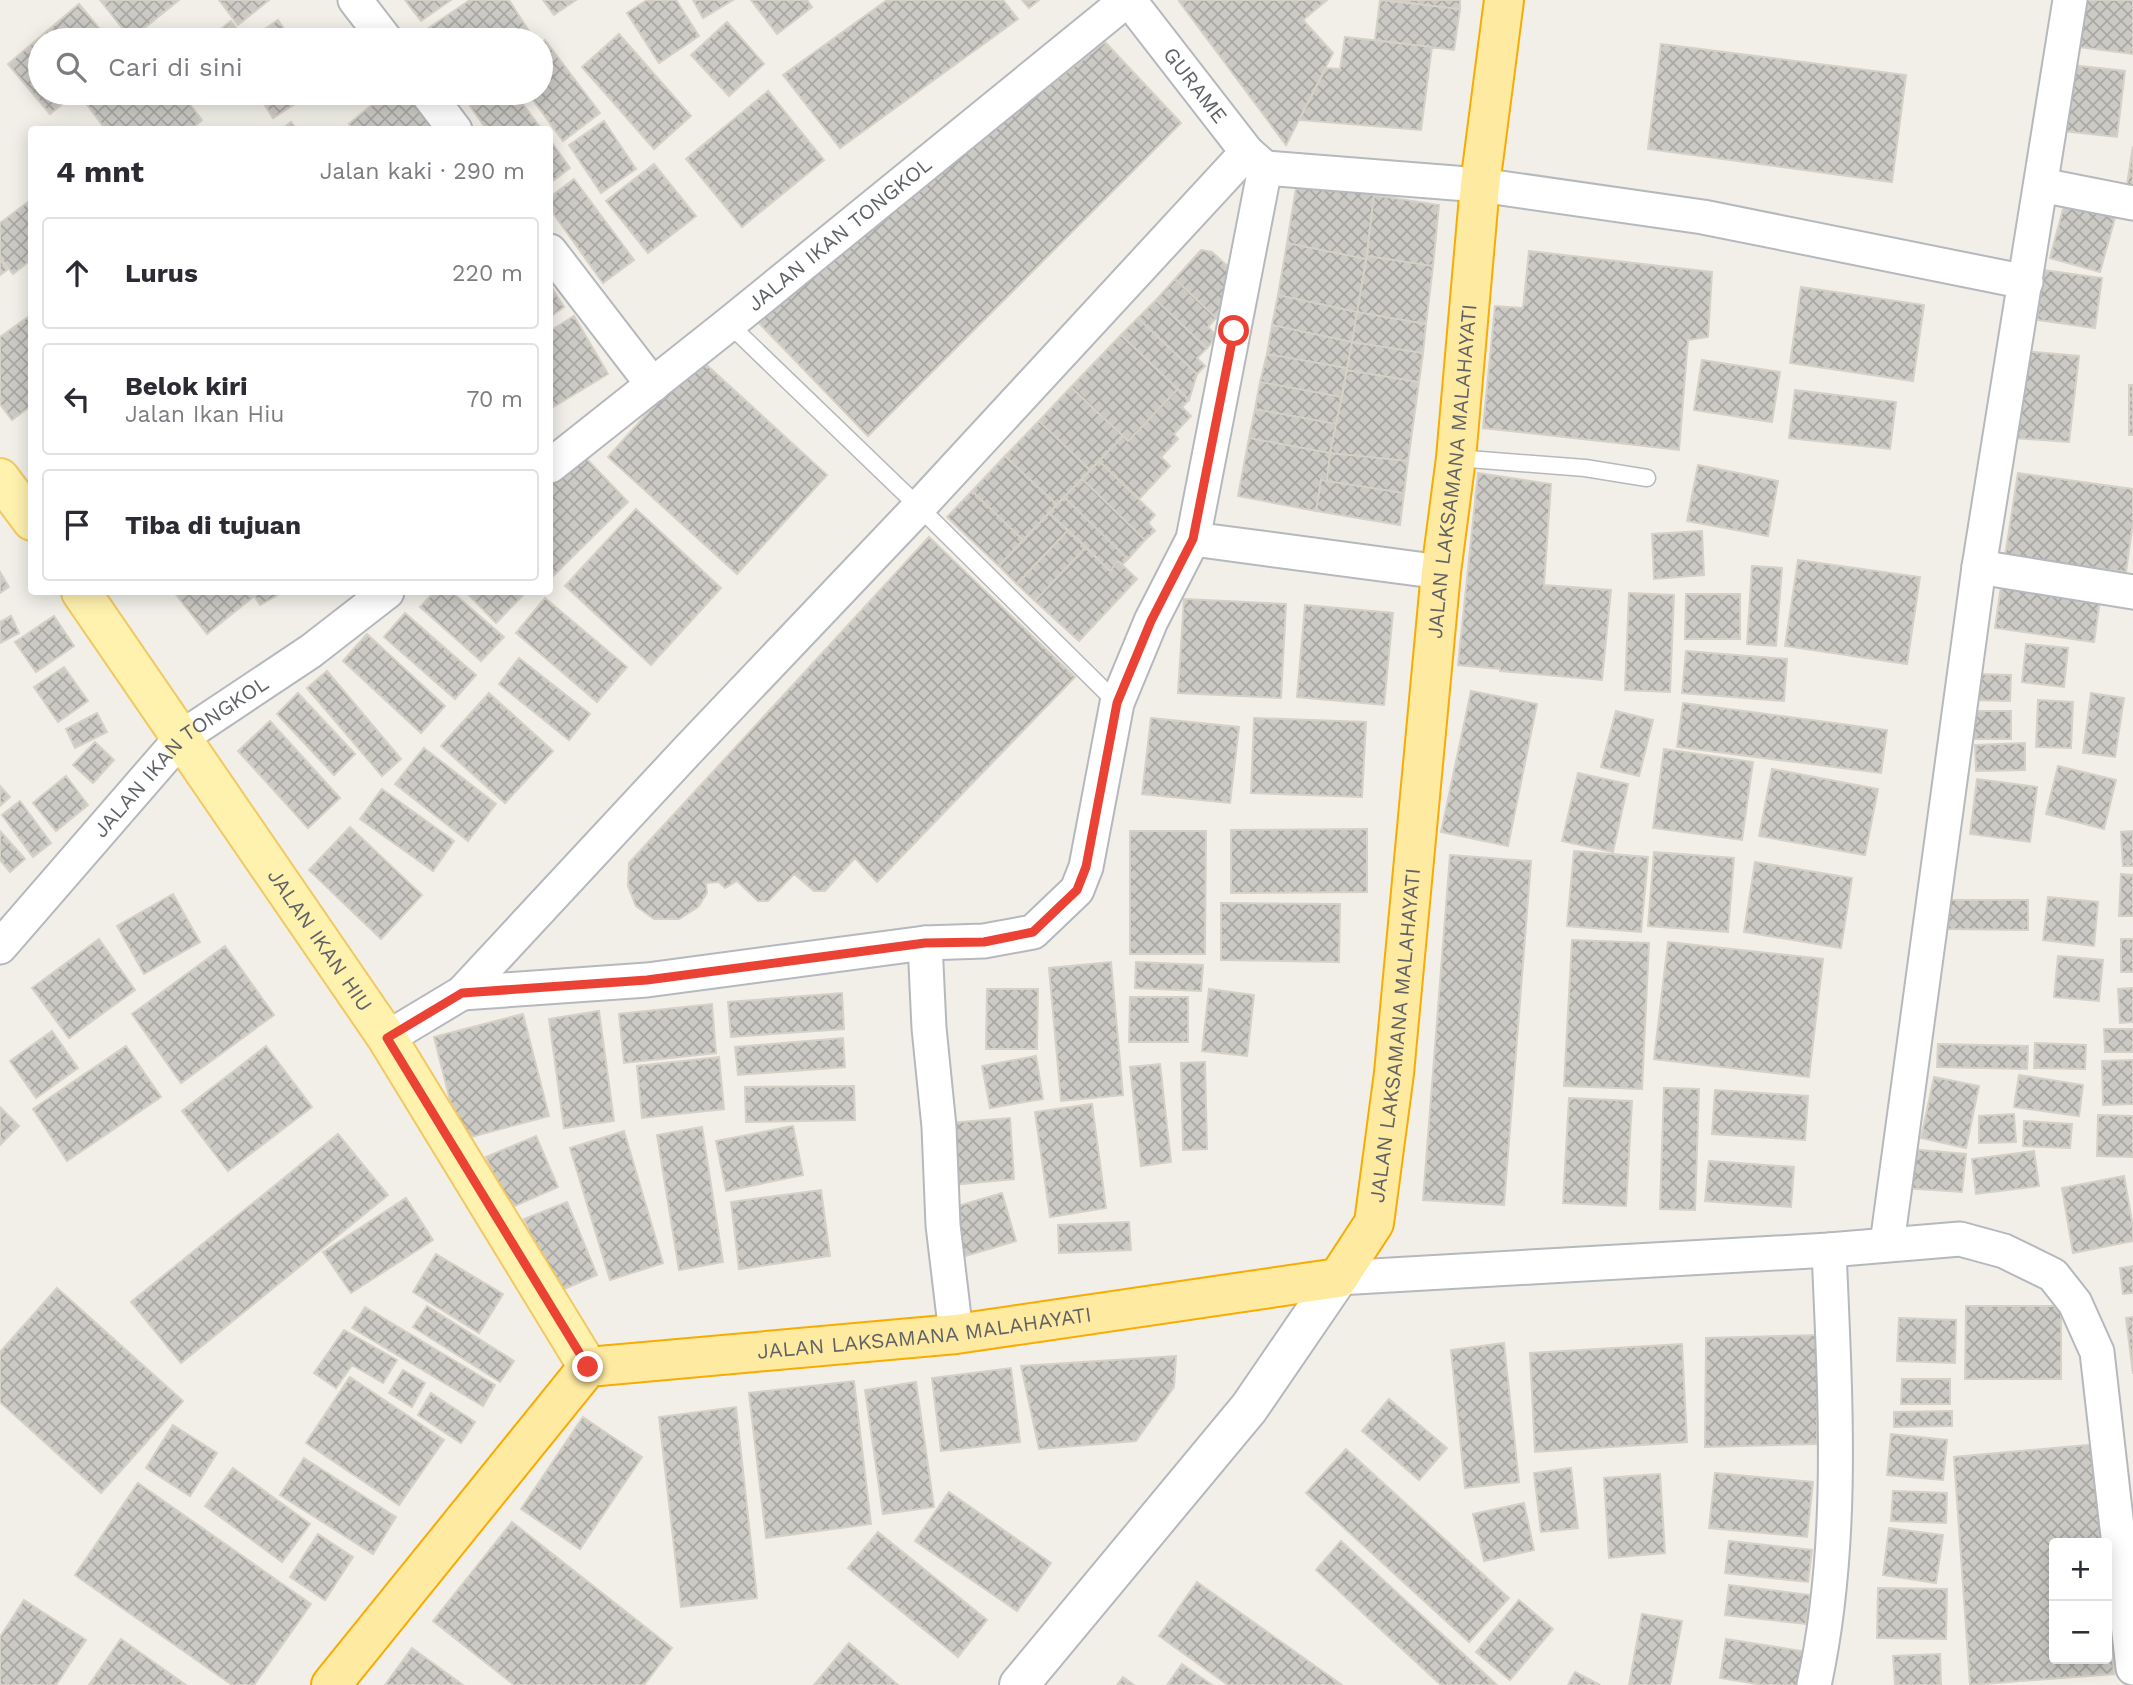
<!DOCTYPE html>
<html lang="id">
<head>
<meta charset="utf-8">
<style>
	:root { --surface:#fff; --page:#f2f2f3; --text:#2b2b33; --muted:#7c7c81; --line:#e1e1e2 }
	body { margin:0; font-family:"Work Sans",sans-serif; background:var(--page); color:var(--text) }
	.controls { position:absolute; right:21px; bottom:21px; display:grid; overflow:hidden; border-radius:7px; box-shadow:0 4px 18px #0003 }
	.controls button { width:63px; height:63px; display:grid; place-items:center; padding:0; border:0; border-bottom:2px solid var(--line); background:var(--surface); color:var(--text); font:35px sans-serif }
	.stop { position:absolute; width:21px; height:21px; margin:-16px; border:5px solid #ea4335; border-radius:50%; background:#fff }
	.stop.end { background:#ea4335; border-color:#fff; box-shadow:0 2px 7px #0008 }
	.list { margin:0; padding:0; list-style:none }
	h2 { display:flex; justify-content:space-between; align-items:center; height:91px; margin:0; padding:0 28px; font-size:30px }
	h2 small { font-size:23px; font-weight:400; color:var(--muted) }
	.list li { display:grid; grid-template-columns:46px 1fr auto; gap:21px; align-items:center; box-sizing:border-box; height:112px; margin:0 14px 14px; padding:0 14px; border:2px solid var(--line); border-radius:7px }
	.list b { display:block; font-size:26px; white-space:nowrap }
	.list p { margin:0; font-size:23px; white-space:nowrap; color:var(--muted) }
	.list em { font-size:23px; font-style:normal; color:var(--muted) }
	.icon { flex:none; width:38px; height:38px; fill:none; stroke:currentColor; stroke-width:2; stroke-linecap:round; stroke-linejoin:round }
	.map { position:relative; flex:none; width:2133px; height:1685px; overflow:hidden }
	.search { position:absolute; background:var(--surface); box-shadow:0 4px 18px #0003; left:28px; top:28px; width:525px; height:77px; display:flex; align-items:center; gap:18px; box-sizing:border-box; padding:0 24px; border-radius:38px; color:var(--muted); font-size:26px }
	.panel { position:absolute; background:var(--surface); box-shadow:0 4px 18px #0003; left:28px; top:126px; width:525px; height:469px; border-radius:7px }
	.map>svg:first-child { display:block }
	.building { fill:url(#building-cross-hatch); stroke:#d6d1c6; stroke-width:2 }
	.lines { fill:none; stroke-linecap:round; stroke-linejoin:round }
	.service-casing { stroke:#b5b8bc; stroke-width:19 }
	.minor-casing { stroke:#b5b8bc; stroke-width:37 }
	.tertiary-casing { stroke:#b5b8bc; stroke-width:42 }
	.primary-casing { stroke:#f2c960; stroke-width:42 }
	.trunk-casing { stroke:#f9ab00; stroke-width:42 }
	.service { stroke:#fff; stroke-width:16 }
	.minor { stroke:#fff; stroke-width:33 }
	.tertiary { stroke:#fff; stroke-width:38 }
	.primary { stroke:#fff2af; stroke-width:38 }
	.trunk { stroke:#feeaa1; stroke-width:38 }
	.route { stroke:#ea4335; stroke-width:9 }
	.labels { text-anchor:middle; stroke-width:7; stroke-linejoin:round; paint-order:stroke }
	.street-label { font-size:21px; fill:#5f6368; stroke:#fff }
</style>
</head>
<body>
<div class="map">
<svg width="2133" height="1685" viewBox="0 0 2133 1685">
	<defs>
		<pattern id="building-cross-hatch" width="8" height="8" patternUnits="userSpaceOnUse" patternTransform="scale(1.75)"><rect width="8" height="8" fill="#cccac5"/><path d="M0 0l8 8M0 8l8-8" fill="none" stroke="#a9a8a4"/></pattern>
	</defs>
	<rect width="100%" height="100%" fill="#f1efe8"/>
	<path class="building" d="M100 0H179L131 39Z
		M219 0H269L238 25Z
		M405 0H451L421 21Z
		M470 0H509L534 39 434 40 427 29Z
		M543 0H576L554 15Z
		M647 0H676L699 36 659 63 627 13Z
		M693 0H733L703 18Z
		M751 0H807L812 7 777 34Z
		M887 0H1003L1018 19 840 148 783 75Z
		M1022 0H1039L1029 8Z
		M1181 0H1327L1303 20 1333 53 1286 145 1179 1Z
		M1380 0 1460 9 1454 50 1375 40Z
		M1385 0H1460V9Z
		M2085 0H2133V54L2078 47Z
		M79 4 109 40H40V93H76L50 114 8 64Z
		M278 20 292 40H256L253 37Z
		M231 21 246 40H207Z
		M727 22 764 64 729 96 691 55Z
		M619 34 691 116 654 149 582 67Z
		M1345 37 1432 47 1421 130 1299 120 1326 68 1340 69Z
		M545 40 600 113 563 141 528 93H541V44Z
		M1105 42 1181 123 868 436 754 318Z
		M1661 44 1906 75 1892 182 1648 149Z
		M2071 65 2125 71 2117 137 2063 131Z
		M768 91 824 160 742 227 686 159Z
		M90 93H181L202 120 190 130H106L82 98Z
		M257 93H312L273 118Z
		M386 93H406L437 130H354L349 124Z
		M488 93H515L542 130H487L470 106Z
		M604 121 636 169 601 193 569 145Z
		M291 122 297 130H281Z
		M550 140 570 168 550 183Z
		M2133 146V199L2125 197Z
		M654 164 696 216 648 253 606 201Z
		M574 179 634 260 603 283 550 209V197Z
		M1297 182 1374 195 1366 259 1287 243Z
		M2067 194 2118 207 2100 272 2050 258Z
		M1374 195 1439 205 1433 266 1367 256Z
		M32 199V259L13 274 0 257V223Z
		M1287 243 1366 259 1357 312 1278 295Z
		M1201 250 1212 252 1233 271 1216 318 1175 279Z
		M1529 251 1712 272 1708 337 1688 340 1679 450 1483 428 1495 306 1523 308Z
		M1367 256 1433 266 1426 324 1357 312Z
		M0 259 7 270 0 275Z
		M2044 270 2102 278 2095 328 2037 320Z
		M1175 279 1216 318 1208 327 1217 336 1207 348 1156 300Z
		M550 285 564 307 550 317Z
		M1801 287 1924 305 1913 381 1790 363Z
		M1278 295 1357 312 1352 342 1272 325Z
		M1156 300 1207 348 1197 358 1205 366 1197 374 1138 318Z
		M1357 312 1426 324 1423 353 1352 342Z
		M32 314V405L12 420 0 404V337Z
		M574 316 608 374 550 409V331Z
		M1138 318 1197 374 1189 400 1121 335Z
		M1272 325 1352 342 1347 368 1267 354Z
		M1121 335 1178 389 1128 441 1071 387Z
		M1352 342 1423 353 1419 382 1347 370Z
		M2024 351 2079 356 2069 442 2015 438Z
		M1267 354 1347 368 1342 397 1260 382Z
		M698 357 827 475 737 574 608 457Z
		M1702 360 1780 372 1772 422 1694 410Z
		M1347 370 1419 382 1408 461 1330 453Z
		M1260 382 1342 397 1336 424 1255 409Z
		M2129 385H2133V435H2129Z
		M1071 387 1123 436 1090 470 1039 421Z
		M1178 389 1189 400 1182 407 1191 416 1174 434 1178 439 1161 457 1170 466 1139 499 1099 461 1123 436 1128 441Z
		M1795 390 1896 402 1890 449 1789 438Z
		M1255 409 1336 424 1330 453 1249 438Z
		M1039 421 1090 470 1057 505 1005 456Z
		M1249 438 1330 453 1327 481 1321 480 1316 511 1238 496Z
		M1330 453 1408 461 1404 493 1327 481Z
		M582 454 628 502 550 579V485Z
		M1005 456 1057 505 1023 540 972 491Z
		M1099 461 1155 515 1148 523 1155 531 1145 540 1082 479Z
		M1698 465 1778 481 1768 536 1687 521Z
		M1478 473 1551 484 1544 585 1611 590 1602 680 1500 671V669L1458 665Z
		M2018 473 2133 489V522L2126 572 2005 556Z
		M1082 479 1145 540 1128 559 1064 497Z
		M1321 480 1404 493 1400 525 1316 511Z
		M972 491 1023 540 999 566 947 517Z
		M1064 497 1128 559 1123 564 1118 561 1110 571 1049 513Z
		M636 509 721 588 651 665 565 586Z
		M1049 513 1068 530 1017 584 999 566Z
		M1068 530 1086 547 1035 601 1017 584Z
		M1702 531 1704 575 1654 579 1652 534Z
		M929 537 1075 677 877 882 855 858 825 891H814L794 874 768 901H758L737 881 725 888 719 882 706 883 707 893 698 907 679 919H654L636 906 628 886 629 863Z
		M1086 547 1110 571 1118 561 1137 579 1079 641 1035 601Z
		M1798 560 1920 577 1907 664 1785 646Z
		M1752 566 1782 568 1776 646 1747 644Z
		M0 572 9 587 0 593Z
		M2001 586 2100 600 2094 642 1995 628Z
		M174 592H249L253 597 207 634Z
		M252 592H283L260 605Z
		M434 592H452L504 637 481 661 420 607Z
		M466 592H526L496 623Z
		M1629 593 1674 595 1670 692 1625 690Z
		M1686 594H1740V639H1685Z
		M545 598 627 667 597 702 516 633Z
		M1184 599 1286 604 1281 698 1178 693Z
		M1305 605 1393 613 1384 705 1297 697Z
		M405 613 476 675 455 699 384 637Z
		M11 616 19 633 0 643V622Z
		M54 616 74 646 36 672 15 642Z
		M367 634 445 706 421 733 343 661Z
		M2026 644 2068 648 2064 687 2022 682Z
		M1686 651 1787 659 1784 701 1682 693Z
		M519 658 590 714 569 740 499 684Z
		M64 667 88 701 58 722 34 687Z
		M327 671 401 759 382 776 307 688Z
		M1975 674 2011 675 2010 701 1974 700Z
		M1471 691 1537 704 1508 846 1441 832Z
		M298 693 355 754 334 775 277 714Z
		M489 693 553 751 505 803 441 746Z
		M2091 693 2124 698 2115 757 2083 753Z
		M2038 700 2073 702 2071 748 2036 747Z
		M1683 703 1887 730 1881 773 1677 747Z
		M1616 711 1653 720 1639 776 1601 767Z
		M1966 711H2011V739H1966Z
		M97 713 107 732 75 748 66 729Z
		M1151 718 1239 727 1230 803 1142 794Z
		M1254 718 1366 722 1362 797 1251 793Z
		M270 721 340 798 308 828 238 751Z
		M95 742 114 760 93 783 73 765Z
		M2025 743V770L1976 771 1975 745Z
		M424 748 496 804 468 841 395 784Z
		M1664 749 1753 762 1742 840 1653 828Z
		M2058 766 2116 780 2104 829 2046 814Z
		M1772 769 1878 789 1865 855 1759 836Z
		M1578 773 1628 784 1613 852 1562 841Z
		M66 776 88 805 56 831 33 803Z
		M1977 779 2037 787 2030 842 1970 834Z
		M0 786 10 797 0 806Z
		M382 789 454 841 433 871 360 819Z
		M20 801 51 843 33 857 2 815Z
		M350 827 422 895 381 939 309 870Z
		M1367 829V892L1231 893V830Z
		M0 831 25 859 10 872 0 860Z
		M1130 831H1206L1205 954H1130Z
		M2133 831V866H2123L2121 832Z
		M1574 851 1648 857 1641 932 1567 926Z
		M1654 852 1734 858 1728 932 1648 926Z
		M1450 855 1531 861 1504 1205 1423 1200Z
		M1755 862 1852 878 1841 948 1744 932Z
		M2121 874 2133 875V916H2119Z
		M173 894 200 942 144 974 117 926Z
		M2048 897 2098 902 2094 946 2043 940Z
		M1948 900H2028V930L1948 929Z
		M1221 903 1340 904 1339 962 1221 960Z
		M99 939 135 990 69 1038 32 988Z
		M2121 939H2133V972H2121Z
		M1572 940 1649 943 1642 1089 1564 1086Z
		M1668 942 1823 959 1809 1077 1654 1059Z
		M225 946 274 1015 181 1083 132 1014Z
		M2058 956 2103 960 2099 1001 2054 997Z
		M1111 962 1123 1095 1061 1101 1049 968Z
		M1136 962 1203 965 1201 991 1135 988Z
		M2133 988V1022L2120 1023 2118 989Z
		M987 989H1038L1037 1049H986Z
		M1209 989 1254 995 1247 1056 1202 1051Z
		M842 993 844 1029 731 1037 728 1002Z
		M1130 997H1188V1042H1129Z
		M712 1004 716 1053 624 1063 619 1014Z
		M599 1011 614 1121 564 1128 549 1019Z
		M523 1014 549 1116 460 1140 434 1037Z
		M2104 1029H2133V1052H2105Z
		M52 1031 78 1068 36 1098 10 1061Z
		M843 1038 845 1067 738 1075 735 1047Z
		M2035 1043 2086 1045 2085 1069 2034 1068Z
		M1938 1044 2028 1046 2027 1069 1937 1067Z
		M126 1046 161 1097 67 1161 33 1109Z
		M266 1046 312 1107 228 1171 182 1111Z
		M1036 1056 1043 1099 990 1108 982 1066Z
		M719 1057 724 1109 642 1118 637 1066Z
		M2133 1060V1104L2103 1105 2102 1061Z
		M1205 1062 1207 1149 1183 1150 1181 1063Z
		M1160 1064 1171 1162 1141 1166 1130 1067Z
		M2019 1075 2083 1085 2079 1116 2014 1107Z
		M1934 1077 1979 1086 1966 1148 1921 1138Z
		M854 1086 855 1120 746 1122 745 1087Z
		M1664 1088 1699 1089 1695 1210 1660 1209Z
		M1715 1090 1808 1096 1805 1140 1712 1134Z
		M1569 1098 1632 1101 1626 1206 1563 1203Z
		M1092 1104 1106 1208 1050 1217 1035 1112Z
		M0 1107 19 1126 0 1145Z
		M2014 1114 2016 1142 1979 1143V1116Z
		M2098 1115 2133 1116V1157L2097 1156Z
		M1010 1118 1014 1179 953 1185 948 1123Z
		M2024 1121 2072 1124 2070 1148 2023 1146Z
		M793 1126 803 1175 726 1191 716 1141Z
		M702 1127 723 1262 679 1270 657 1135Z
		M624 1131 663 1263 610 1280 570 1148Z
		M338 1134 388 1195 181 1363 131 1302Z
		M536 1136 558 1187 508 1209 486 1157Z
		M1909 1149 1966 1154 1962 1192 1905 1188Z
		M2034 1151 2039 1186 1976 1194 1972 1159Z
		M1709 1161 1794 1167 1791 1207 1705 1201Z
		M2124 1176 2133 1227V1241L2073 1253 2062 1188Z
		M821 1190 830 1256 739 1269 731 1202Z
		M1002 1193 1016 1241 962 1257 948 1209Z
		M406 1198 433 1240 351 1293 323 1252Z
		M567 1202 597 1275 555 1293 524 1219Z
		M1129 1222 1131 1250 1059 1253 1058 1225Z
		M436 1254 503 1294 479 1333 413 1292Z
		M2133 1266V1293L2123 1294 2120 1268Z
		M57 1288 183 1401 101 1493 0 1402V1352Z
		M427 1306 514 1361 500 1382 413 1327Z
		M1966 1306H2061V1379H1965Z
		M365 1307 495 1385 483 1406 352 1328Z
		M2133 1317V1374L2126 1318Z
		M1899 1318 1956 1320 1955 1363 1897 1361Z
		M344 1330 397 1360 383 1383 352 1365 336 1388 314 1373Z
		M1818 1335 1817 1444 1705 1447 1706 1338Z
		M1504 1343 1519 1482 1465 1488 1451 1350Z
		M1682 1344 1687 1442 1535 1452 1530 1353Z
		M1176 1356 1174 1387 1136 1441 1039 1449 1021 1366Z
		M1011 1368 1020 1442 941 1451 932 1378Z
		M403 1370 425 1383 412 1407 389 1393Z
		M350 1377 444 1440 399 1505 306 1443Z
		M1902 1379H1950V1404H1901Z
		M854 1381 871 1524 766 1538 749 1393Z
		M916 1382 934 1507 883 1514 865 1390Z
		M431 1393 475 1422 461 1443 418 1415Z
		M1389 1399 1447 1448 1419 1480 1362 1431Z
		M736 1407 757 1598 681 1607 659 1417Z
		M1952 1411V1426L1894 1427V1412Z
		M583 1417 642 1457 580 1549 521 1509Z
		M173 1425 217 1453 190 1496 146 1468Z
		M1891 1434 1947 1440 1943 1480 1887 1475Z
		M2098 1444 2105 1543H2054V1659H2107V1573L2114 1674 1970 1685 1954 1457Z
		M1346 1449 1509 1598 1469 1642 1306 1493Z
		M304 1458 396 1517 373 1554 280 1495Z
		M233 1468 310 1524 282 1562 205 1506Z
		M1571 1468 1578 1528 1541 1532 1534 1473Z
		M1715 1473 1813 1482 1807 1537 1709 1528Z
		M1660 1474 1665 1553 1609 1558 1604 1478Z
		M138 1483 311 1604 254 1685H232L75 1575Z
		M1893 1491 1947 1493 1946 1523 1891 1521Z
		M949 1492 1051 1563 1017 1611 915 1541Z
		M1524 1503 1534 1550 1484 1561 1473 1514Z
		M512 1522 672 1648 644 1685H514L433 1621Z
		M1889 1528 1943 1535 1936 1583 1883 1575Z
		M878 1532 987 1620 958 1657 848 1568Z
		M318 1534 353 1557 325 1600 290 1577Z
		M1341 1541 1497 1685H1441L1316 1570Z
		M1729 1541 1812 1550 1808 1582 1725 1573Z
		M1197 1582 1342 1685H1228L1159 1636Z
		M1729 1585 1810 1595 1806 1624 1725 1615Z
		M1878 1588 1947 1589 1946 1639 1877 1638Z
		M24 1600 86 1640 56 1685H0V1637Z
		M1519 1600 1553 1629 1510 1680 1476 1652Z
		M1642 1614 1682 1621 1670 1685H1629Z
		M121 1639 186 1685H89Z
		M1726 1639 1808 1652 1803 1685H1763L1720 1678Z
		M849 1643 898 1685H814Z
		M412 1648 463 1685H385Z
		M1940 1654 1941 1685H1895L1893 1656Z
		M1182 1664 1212 1685H1167Z
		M1575 1672 1600 1685H1568Z
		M1123 1677 1134 1685H1117Z"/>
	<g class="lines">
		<defs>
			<path id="service" d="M729 324 919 507 1117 703
				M1456 458 1585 468 1647 478"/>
			<g id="minor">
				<path d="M355 0 386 40"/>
				<path id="s1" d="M1129 0 1247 152 1264 167"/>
				<path d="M427 93 455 130"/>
				<path d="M1265 168 1480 185 1703 217 2026 282"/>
				<path d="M2041 185 2133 203"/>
				<path d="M550 251 653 385"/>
				<path id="s2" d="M550 466 729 324 1127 0"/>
				<path d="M1193 539 1441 572"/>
				<path d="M1979 567 2133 592"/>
				<path d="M925 943 929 1028 939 1127 943 1225 956 1334"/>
				<path id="s3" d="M0 947 182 737 311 651 387 592"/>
				<path d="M462 993 647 980 925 943 984 941 1033 932 1077 890 1086 867 1117 703 1151 621 1193 539 1265 168"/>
				<path d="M387 1038 462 993 687 751 919 507 1247 152"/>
				<path d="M1887 1244 1979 567 2070 0"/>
				<path d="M1338 1278 1829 1250 1960 1239 2004 1251 2053 1275 2075 1303 2097 1352 2133 1668"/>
				<path d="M1814 1685C1845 1543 1835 1394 1829 1250"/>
			</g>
			<path id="tertiary" d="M1019 1685 1249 1408 1338 1278"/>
			<g id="primary">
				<path d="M0 478 32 521"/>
				<path id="s4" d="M81 592 387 1038 588 1367"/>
			</g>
			<g id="trunk">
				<path id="s5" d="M331 1685 588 1367 956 1334 1338 1278 1374 1223 1394 1073 1441 572 1456 458 1480 185 1504 0"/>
			</g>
		</defs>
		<use href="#service" class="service-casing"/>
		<use href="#minor" class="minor-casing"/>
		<use href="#tertiary" class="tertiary-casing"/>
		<use href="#primary" class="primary-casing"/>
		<use href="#trunk" class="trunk-casing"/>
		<use href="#service" class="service"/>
		<use href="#minor" class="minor"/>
		<use href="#tertiary" class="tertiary"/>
		<use href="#primary" class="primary"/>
		<use href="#trunk" class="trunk"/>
	</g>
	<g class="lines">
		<path class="route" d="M588 1367 387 1038 462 993 647 980 925 943 984 942 1033 932 1077 890 1086 867 1117 703 1151 621 1193 539 1234 331"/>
	</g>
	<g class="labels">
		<g class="street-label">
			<text dy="7" stroke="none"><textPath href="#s1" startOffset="108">GURAME</textPath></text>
			<text dy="7" stroke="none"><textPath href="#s2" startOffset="371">JALAN IKAN TONGKOL</textPath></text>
			<text dy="7" stroke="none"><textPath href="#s5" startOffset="1986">JALAN LAKSAMANA MALAHAYATI</textPath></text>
			<text dy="7" stroke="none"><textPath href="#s3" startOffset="264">JALAN IKAN TONGKOL</textPath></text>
			<text dy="7" stroke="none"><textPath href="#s4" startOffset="422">JALAN IKAN HIU</textPath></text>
			<text dy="7" stroke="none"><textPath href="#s5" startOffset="1419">JALAN LAKSAMANA MALAHAYATI</textPath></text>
			<text dy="7" stroke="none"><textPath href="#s5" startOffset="747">JALAN LAKSAMANA MALAHAYATI</textPath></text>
		</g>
	</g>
</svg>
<div class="controls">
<button>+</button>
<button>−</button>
</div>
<div class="stop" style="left:1234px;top:331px"></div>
<div class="stop end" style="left:588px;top:1367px"></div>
<div class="search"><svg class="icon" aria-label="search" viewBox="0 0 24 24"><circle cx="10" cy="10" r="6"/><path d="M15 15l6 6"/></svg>Cari di sini</div>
<section class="panel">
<h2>4 mnt<small>Jalan kaki · 290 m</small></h2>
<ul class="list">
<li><svg class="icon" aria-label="ahead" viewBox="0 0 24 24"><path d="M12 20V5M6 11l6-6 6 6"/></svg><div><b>Lurus</b></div><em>220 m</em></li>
<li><svg class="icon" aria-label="left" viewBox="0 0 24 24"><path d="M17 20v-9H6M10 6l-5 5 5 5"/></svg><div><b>Belok kiri</b><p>Jalan Ikan Hiu</p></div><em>70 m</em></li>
<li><svg class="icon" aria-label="arrive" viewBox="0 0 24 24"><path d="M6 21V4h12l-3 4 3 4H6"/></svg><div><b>Tiba di tujuan</b></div></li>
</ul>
</section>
</div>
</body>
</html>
